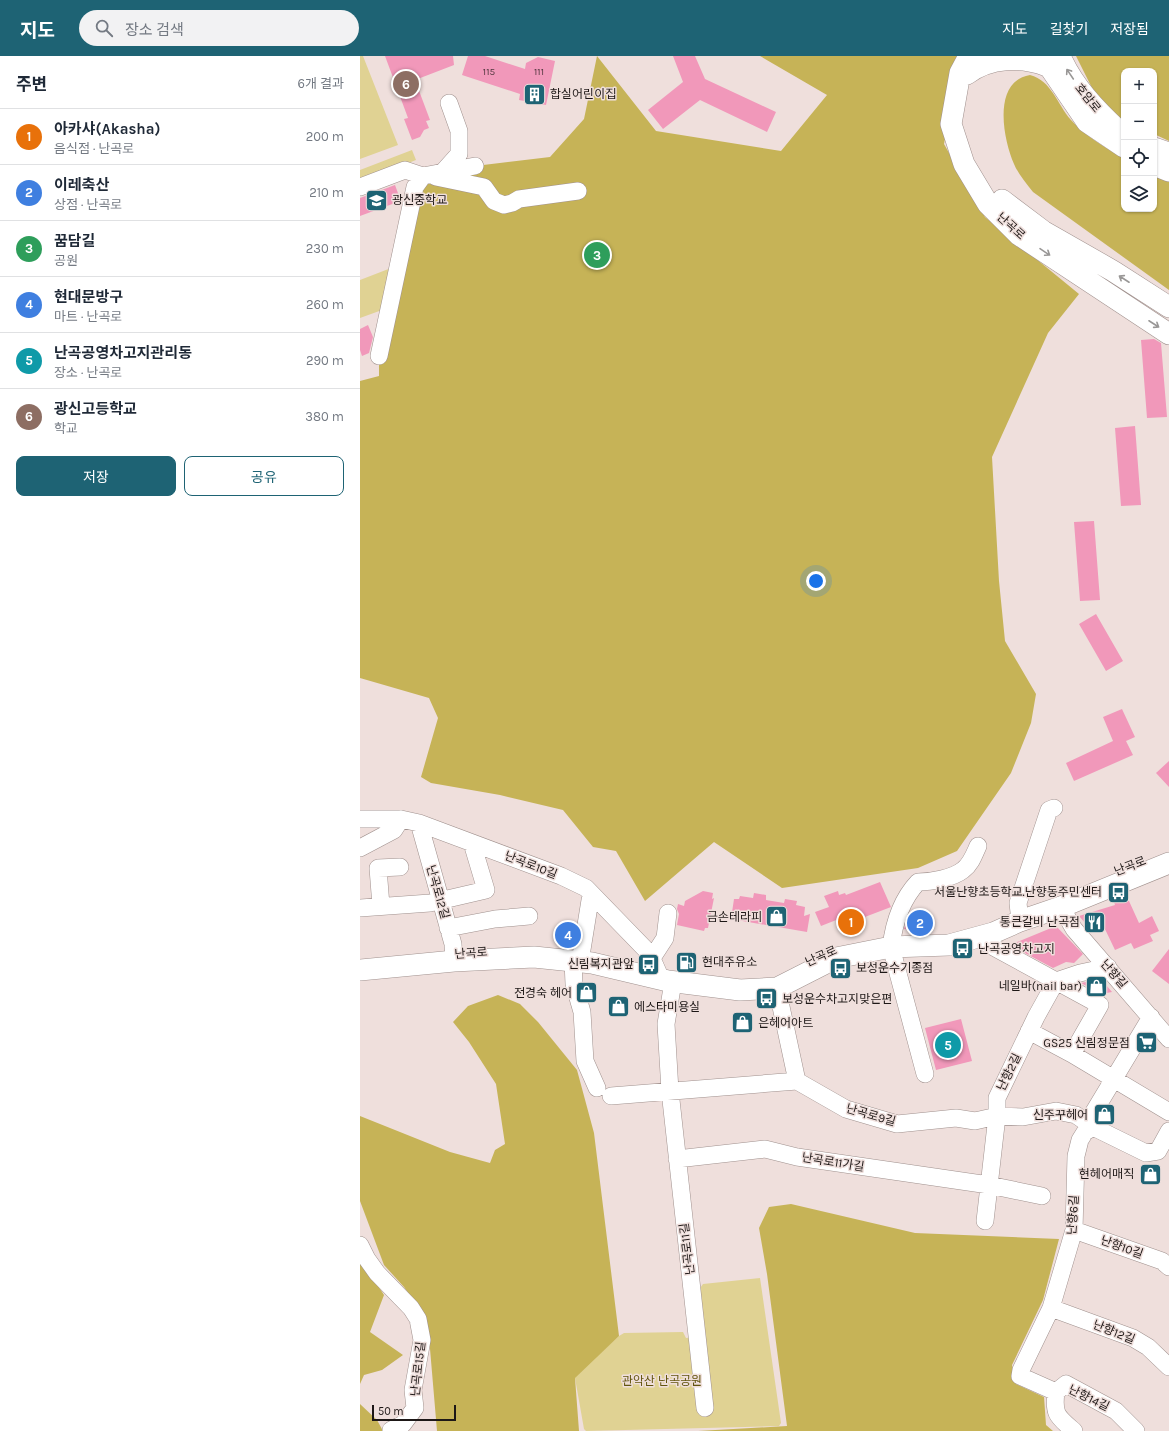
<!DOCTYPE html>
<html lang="ko">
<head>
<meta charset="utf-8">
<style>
	:root { --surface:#fff; --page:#f2f2f3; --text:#1f2937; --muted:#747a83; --line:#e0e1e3; --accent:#1e6374 }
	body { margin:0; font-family:Karla,"Noto Sans KR",sans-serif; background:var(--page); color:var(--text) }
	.controls { position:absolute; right:12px; top:12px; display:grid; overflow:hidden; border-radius:8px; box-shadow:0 1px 3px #0004 }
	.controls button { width:36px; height:36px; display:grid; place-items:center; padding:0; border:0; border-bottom:1px solid var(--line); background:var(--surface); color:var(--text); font:20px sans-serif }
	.scale { position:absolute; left:12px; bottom:10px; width:84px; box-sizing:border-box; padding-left:4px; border:2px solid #1d1716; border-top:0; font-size:11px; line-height:14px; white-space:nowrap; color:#1d1716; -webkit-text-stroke:3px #efdfdc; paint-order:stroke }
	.you { position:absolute; left:456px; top:525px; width:14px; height:14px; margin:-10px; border:3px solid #fff; border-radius:50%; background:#1a73e8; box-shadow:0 0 0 6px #1a73e833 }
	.badge { display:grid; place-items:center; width:26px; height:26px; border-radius:50%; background:var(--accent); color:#fff; font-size:13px; font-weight:700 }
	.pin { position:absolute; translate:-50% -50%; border:2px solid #fff; box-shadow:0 1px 4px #0006 }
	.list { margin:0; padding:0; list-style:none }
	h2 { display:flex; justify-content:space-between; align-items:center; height:52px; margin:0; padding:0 16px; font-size:17px }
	h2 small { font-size:13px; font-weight:400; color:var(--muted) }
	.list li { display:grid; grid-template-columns:26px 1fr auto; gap:12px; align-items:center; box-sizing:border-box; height:56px; padding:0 16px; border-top:1px solid var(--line) }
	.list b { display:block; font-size:15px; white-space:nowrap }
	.list p { margin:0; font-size:13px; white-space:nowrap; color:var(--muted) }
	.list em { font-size:13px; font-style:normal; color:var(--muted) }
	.actions { display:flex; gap:8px; padding:12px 16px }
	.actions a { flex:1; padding:9px 0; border:1px solid var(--accent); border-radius:8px; text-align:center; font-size:14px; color:var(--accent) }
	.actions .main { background:var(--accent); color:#fff }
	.icon { flex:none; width:22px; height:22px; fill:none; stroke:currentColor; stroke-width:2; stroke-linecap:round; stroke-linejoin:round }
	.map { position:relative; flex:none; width:809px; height:1375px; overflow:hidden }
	header { display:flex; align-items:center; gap:24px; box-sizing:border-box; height:56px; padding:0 20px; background:var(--accent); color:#fff }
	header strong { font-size:19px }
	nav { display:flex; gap:22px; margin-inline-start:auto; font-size:14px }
	.search { width:280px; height:36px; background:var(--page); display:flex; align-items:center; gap:10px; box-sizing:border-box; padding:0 14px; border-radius:22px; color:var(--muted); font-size:15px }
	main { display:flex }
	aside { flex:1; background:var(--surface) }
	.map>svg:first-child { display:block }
	.green { fill:#e0d293 }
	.forest { fill:#c6b357 }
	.building { fill:#f198ba }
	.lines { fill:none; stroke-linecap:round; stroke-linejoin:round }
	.minor-casing { stroke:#a0918e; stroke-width:18 }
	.major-casing { stroke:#a0918e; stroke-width:22 }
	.minor { stroke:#fff; stroke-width:17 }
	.major { stroke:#fff; stroke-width:21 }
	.oneway { stroke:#999796 }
	.labels { text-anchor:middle; stroke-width:3; stroke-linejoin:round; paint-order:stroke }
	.number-label { font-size:10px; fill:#52373f }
	.poi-label { font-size:12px; fill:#1d1716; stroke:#efdfdc; text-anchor:end }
	.street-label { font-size:12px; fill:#1d1716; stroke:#efdfdc }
	.park-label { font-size:12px; fill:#63550e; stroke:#efdfdc }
</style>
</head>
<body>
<header>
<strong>지도</strong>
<div class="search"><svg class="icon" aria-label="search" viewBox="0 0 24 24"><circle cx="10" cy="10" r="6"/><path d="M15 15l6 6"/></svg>장소 검색</div>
<nav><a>지도</a><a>길찾기</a><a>저장됨</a></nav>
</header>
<main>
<aside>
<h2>주변<small>6개 결과</small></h2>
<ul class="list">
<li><span class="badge" style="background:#e8710a">1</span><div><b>아카샤(Akasha)</b><p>음식점 · 난곡로</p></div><em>200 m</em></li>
<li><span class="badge" style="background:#3f7fe0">2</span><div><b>이레축산</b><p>상점 · 난곡로</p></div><em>210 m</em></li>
<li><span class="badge" style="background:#2e9e5b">3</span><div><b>꿈담길</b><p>공원</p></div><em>230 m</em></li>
<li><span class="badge" style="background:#3f7fe0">4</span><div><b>현대문방구</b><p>마트 · 난곡로</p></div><em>260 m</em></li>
<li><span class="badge" style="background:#0f9aa8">5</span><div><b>난곡공영차고지관리동</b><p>장소 · 난곡로</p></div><em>290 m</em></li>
<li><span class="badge" style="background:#8d6e63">6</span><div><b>광신고등학교</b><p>학교</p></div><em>380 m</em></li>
</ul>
<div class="actions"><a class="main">저장</a><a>공유</a></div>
</aside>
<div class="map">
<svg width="809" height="1375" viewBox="0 0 809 1375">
	<rect width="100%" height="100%" fill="#efdfdc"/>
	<path class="green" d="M0 0H3L38 89 0 103Z
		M52 94 56 104 0 126V114Z
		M31 212 22 254 0 262V224Z
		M400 1222 421 1367 419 1370 226 1375 224 1373 215 1322 216 1319 259 1280 264 1277 323 1276 326 1282 342 1280 338 1235 343 1228Z"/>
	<path class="forest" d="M237 0 296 75 421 95 467 39 400 0H601L584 88 625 161 719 238 688 277 632 401 639 525 645 585 676 638 671 667 651 717 597 795 558 812 422 832 354 786 285 845 256 795 233 791 203 754 140 739 71 727 61 721 78 662 69 642 0 622V325L19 320V300L55 131 115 110 190 101 224 63Z
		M716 0H809V85L794 78V15H764V65L744 56Z
		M670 19C692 25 697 48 711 64 724 79 747 93 764 102V153H794V118L809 126V234L673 136C666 127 658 118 654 108 643 83 632 25 670 19Z
		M138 939 160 948 178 966 217 1014 234 1077 259 1280 215 1322 219 1375H77L69 1281 61 1256 44 1231 24 1209 0 1145V1060L90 1096 130 1107 135 1094 145 1088 136 1028 109 986 93 966 108 950Z
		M431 1148 555 1177 699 1183 683 1244 652 1309 656 1328 684 1341 686 1369 693 1375H338L427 1370 407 1218 399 1172 409 1151Z
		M0 1191 6 1211 24 1239 10 1276 43 1299 22 1314 4 1319 0 1328Z
		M0 1348 17 1364 23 1375H0Z"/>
	<path class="building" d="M25 0H93L94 9 55 24 70 64 66 65 69 72 64 74 60 81 52 84 44 63 48 62Z
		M108 0H125L165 13 166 7 178 1 195 5 186 49 159 44 160 38 102 19Z
		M313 0H335L345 23 416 56 407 76 340 44 303 73 288 54 323 26Z
		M35 129 39 140 33 142 35 147 0 160V142Z
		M8 269 13 281 9 297 2 300 0 294V273Z
		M794 283 801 287 807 361 787 362 781 284Z
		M775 370 781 449 761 450 755 372Z
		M734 465 740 544 720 545 714 466Z
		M736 558 763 605 746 615 719 568Z
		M762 653 775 681 766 685 773 699 714 725 706 707 753 685 743 661Z
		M809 705V731L796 717Z
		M520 826 531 851 497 864 494 857 461 870 455 856 469 851 464 840 478 835 479 839 485 837 486 839Z
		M343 835 353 837 352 843 354 842 348 872H345L344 875 317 869 319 858 317 853 318 848 324 850 325 845Z
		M394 837 406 839V844L424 847 425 843 437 845 436 849 445 851 444 860 450 858 447 876 371 863 374 843H379L380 840 393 842Z
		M769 845 779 867 792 860 799 875 790 879 793 885 774 893 771 887 755 894 744 871 733 876 719 860 755 849 754 846Z
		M548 862 565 864 564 876 544 873Z
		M696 870 723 898 714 907 706 906 693 912 650 889Z
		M809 893V928L792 915Z
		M741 923 752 936 741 938 721 927Z
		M601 963 612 1005 576 1014 565 972Z"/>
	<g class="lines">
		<defs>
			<path id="minor" d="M82 117 99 98V75L89 47
				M76 121 124 131 134 145 144 149 152 147 159 143 218 135
				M0 131 45 114 63 120
				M19 300 55 131 63 120 115 110
				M0 763H41L59 767 201 820 226 832 290 898 301 923
				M59 767 93 888 94 905
				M0 792 34 774 41 763
				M21 850 18 812 40 811
				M701 851 714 873 809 983
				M0 852 70 847 126 834 112 787
				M660 865 658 847 689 754 694 752
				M88 872 135 863 169 860
				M617 882 740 949 712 998 669 975
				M292 902 305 882 308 857
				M213 905 214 928 222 956 225 1005 237 1032
				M220 906 231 838
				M313 926 306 968 310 1035 345 1352
				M417 932 437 1025 486 1053 537 1068 596 1062 615 1065 637 1060 663 1061 696 1055 716 1059 733 1071
				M712 998 809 1056
				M565 1018 531 891C534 866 541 844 558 826 571 826 593 822 603 814 611 808 614 799 618 790
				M251 1040 437 1025
				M730 1070 732 1059 791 961
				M798 1095 809 1075
				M317 1103 405 1093 437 1101 629 1129 682 1140
				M625 1165 637 1060V1042L676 961 696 925 720 917 748 911
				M714 1174 802 1205 809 1211
				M0 1189 7 1203 17 1217 51 1252 58 1263 62 1284 53 1334 55 1352 43 1368 31 1374
				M691 1252 773 1282 788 1291 809 1311
				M696 1336C693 1359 698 1361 714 1375
				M776 1375 756 1355 706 1328 696 1336 660 1320 661 1314 691 1252 714 1174 716 1100 720 1084 725 1076 733 1071 786 1097 798 1095"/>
			<path id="major" d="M609 0 600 17 591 68 604 108 628 148 659 179 809 278
				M682 0 727 66 764 91
				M700 0C713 30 736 54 760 76
				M607 18C630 1 661 0 687 10
				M794 92 809 97
				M794 109 809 115
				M642 144 683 175 753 215 809 251
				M0 914 94 905 174 901 232 907 308 925 380 934 417 932 476 902 531 891 589 889 633 877 660 865 701 851 809 807"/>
		</defs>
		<use href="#minor" class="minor-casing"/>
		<use href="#major" class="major-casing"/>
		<use href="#minor" class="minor"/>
		<use href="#major" class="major"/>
	</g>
	<defs><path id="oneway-shaft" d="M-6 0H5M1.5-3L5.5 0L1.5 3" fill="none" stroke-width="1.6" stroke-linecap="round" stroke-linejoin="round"/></defs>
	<g class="oneway">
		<use href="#oneway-shaft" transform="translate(710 18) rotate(-124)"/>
		<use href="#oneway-shaft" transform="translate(685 196) rotate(34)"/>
		<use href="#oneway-shaft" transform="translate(764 223) rotate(-147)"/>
		<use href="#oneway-shaft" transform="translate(794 268) rotate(33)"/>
	</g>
	<defs>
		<symbol id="building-square" viewBox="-11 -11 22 22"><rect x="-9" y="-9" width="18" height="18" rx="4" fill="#1e6374" stroke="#efdfdc"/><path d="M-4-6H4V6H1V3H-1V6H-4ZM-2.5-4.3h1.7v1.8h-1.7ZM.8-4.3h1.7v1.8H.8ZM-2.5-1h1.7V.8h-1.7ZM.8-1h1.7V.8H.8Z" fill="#fff"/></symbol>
		<symbol id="school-square" viewBox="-11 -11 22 22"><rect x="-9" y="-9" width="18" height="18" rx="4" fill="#1e6374" stroke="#efdfdc"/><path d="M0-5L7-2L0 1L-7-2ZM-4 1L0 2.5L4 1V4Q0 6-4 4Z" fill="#fff"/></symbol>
		<symbol id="bus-square" viewBox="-11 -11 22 22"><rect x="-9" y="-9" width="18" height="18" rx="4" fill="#1e6374" stroke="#efdfdc"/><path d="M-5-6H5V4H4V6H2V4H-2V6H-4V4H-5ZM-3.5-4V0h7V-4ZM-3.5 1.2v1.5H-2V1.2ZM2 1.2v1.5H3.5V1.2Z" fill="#fff"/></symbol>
		<symbol id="shop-square" viewBox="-11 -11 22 22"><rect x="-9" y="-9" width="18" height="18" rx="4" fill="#1e6374" stroke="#efdfdc"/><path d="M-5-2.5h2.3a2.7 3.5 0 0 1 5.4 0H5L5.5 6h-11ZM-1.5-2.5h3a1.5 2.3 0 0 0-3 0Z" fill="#fff"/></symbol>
		<symbol id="restaurant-square" viewBox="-11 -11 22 22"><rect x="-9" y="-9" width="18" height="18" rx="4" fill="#1e6374" stroke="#efdfdc"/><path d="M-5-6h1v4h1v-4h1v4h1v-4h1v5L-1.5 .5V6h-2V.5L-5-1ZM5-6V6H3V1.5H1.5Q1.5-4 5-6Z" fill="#fff"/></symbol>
		<symbol id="fuel-square" viewBox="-11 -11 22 22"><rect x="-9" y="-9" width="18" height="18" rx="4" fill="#1e6374" stroke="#efdfdc"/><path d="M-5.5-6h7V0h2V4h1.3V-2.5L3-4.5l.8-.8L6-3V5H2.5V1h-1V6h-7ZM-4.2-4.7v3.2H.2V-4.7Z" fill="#fff"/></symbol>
		<symbol id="supermarket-square" viewBox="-11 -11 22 22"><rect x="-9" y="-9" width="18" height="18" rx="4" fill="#1e6374" stroke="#efdfdc"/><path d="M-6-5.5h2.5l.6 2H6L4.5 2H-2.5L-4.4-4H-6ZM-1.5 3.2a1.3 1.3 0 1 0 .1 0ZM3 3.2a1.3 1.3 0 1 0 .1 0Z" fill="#fff"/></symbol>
	</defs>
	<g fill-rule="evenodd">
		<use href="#building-square" x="162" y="26" width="25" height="25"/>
		<use href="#school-square" x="4" y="132" width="25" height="25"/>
		<use href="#bus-square" x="746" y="824" width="25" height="25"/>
		<use href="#shop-square" x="404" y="848" width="25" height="25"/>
		<use href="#restaurant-square" x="722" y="854" width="25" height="25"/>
		<use href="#bus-square" x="590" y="880" width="25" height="25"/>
		<use href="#fuel-square" x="314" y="894" width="25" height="25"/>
		<use href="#bus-square" x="276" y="896" width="25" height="25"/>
		<use href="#bus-square" x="468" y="900" width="25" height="25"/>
		<use href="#shop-square" x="724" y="918" width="25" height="25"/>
		<use href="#shop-square" x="214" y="924" width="25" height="25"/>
		<use href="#bus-square" x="394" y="930" width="25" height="25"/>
		<use href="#shop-square" x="246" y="938" width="25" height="25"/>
		<use href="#shop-square" x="370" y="954" width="25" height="25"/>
		<use href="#supermarket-square" x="774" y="974" width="25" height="25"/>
		<use href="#shop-square" x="732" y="1046" width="25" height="25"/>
		<use href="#shop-square" x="778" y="1106" width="25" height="25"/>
	</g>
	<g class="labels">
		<g class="number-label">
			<text x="129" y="19">115</text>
			<text x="179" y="19">111</text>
		</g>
		<g class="poi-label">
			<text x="190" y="42" text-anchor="start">합실어린이집</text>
			<text x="32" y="148" text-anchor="start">광신중학교</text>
			<text x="742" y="840">서울난향초등학교.난향동주민센터</text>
			<text x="402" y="865">금손테라피</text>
			<text x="720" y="870">통큰갈비 난곡점</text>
			<text x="618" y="897" text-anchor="start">난곡공영차고지</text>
			<text x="342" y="910" text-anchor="start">현대주유소</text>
			<text x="274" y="912">신림복지관앞</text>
			<text x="496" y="916" text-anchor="start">보성운수기종점</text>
			<text x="722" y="934">네일바(nail bar)</text>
			<text x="212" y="941">전경숙 헤어</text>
			<text x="422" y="947" text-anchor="start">보성운수차고지맞은편</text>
			<text x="274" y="955" text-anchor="start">에스타미용실</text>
			<text x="398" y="971" text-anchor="start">은헤어아트</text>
			<text x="770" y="991">GS25 신림정문점</text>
			<text x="728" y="1063">신주꾸헤어</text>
			<text x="774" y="1122">현헤어매직</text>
		</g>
		<g class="street-label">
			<text transform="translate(728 42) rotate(51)" y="4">호암로</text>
			<text transform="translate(651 170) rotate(42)" y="4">난곡로</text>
			<text transform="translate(171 809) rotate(21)" y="4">난곡로10길</text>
			<text transform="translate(770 810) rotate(-21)" y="4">난곡로</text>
			<text transform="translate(78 836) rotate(74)" y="4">난곡로12길</text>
			<text transform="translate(111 897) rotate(-4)" y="4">난곡로</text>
			<text transform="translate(461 900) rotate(-24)" y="4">난곡로</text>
			<text transform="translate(754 918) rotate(49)" y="4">난향길</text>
			<text transform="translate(649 1016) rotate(-64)" y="4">난향2길</text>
			<text transform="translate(511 1059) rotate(16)" y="4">난곡로9길</text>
			<text transform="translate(473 1106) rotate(9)" y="4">난곡로11가길</text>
			<text transform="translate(713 1159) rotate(-86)" y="4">난향6길</text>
			<text transform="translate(762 1191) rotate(20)" y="4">난향10길</text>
			<text transform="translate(327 1193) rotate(-97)" y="4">난곡로11길</text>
			<text transform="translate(754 1276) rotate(22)" y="4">난향12길</text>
			<text transform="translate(58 1313) rotate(-84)" y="4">난곡로15길</text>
			<text transform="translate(729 1342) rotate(26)" y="4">난향14길</text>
		</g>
		<g class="park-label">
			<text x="302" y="1329">관악산 난곡공원</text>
		</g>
	</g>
</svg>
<div class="controls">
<button>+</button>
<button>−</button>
<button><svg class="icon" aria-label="locate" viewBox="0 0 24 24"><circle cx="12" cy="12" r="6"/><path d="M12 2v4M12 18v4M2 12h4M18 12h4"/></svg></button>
<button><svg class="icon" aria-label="layers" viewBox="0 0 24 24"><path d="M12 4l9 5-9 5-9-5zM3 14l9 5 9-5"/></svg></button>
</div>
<div class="scale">50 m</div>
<div class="you"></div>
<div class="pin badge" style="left:491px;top:866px;background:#e8710a">1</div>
<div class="pin badge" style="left:560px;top:867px;background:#3f7fe0">2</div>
<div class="pin badge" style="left:237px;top:199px;background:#2e9e5b">3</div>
<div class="pin badge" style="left:208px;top:879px;background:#3f7fe0">4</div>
<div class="pin badge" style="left:588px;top:989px;background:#0f9aa8">5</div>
<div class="pin badge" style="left:46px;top:28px;background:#8d6e63">6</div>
</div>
</main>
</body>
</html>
